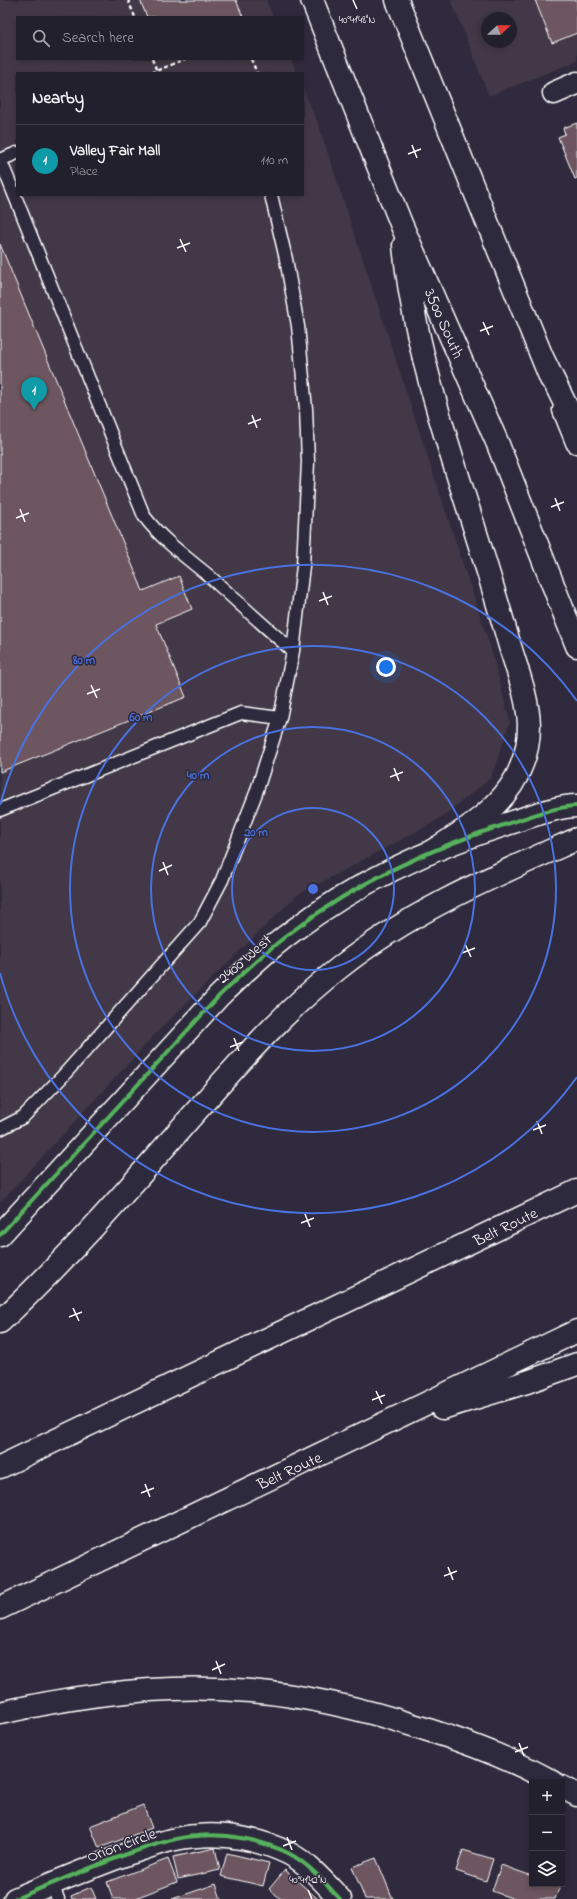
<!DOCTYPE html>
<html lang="en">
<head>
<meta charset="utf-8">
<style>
	:root { --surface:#23202e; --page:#2b2836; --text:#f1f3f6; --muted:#a3a3aa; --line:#403e4a; --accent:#8bbbb9 }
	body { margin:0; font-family:"Indie Flower",sans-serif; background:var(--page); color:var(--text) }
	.controls { position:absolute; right:12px; bottom:12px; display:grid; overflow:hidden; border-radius:0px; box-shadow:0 2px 6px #0003 }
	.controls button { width:36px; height:36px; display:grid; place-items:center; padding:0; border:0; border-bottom:1px solid var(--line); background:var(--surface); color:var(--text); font:20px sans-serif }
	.compass { position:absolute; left:481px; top:12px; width:36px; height:36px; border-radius:50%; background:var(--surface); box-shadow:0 2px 6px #0003; rotate:68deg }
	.you { position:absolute; left:386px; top:667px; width:14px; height:14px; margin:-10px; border:3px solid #fff; border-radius:50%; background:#1a73e8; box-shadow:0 0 0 6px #1a73e833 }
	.badge { display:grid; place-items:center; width:26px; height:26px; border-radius:50%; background:var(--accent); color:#fff; font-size:13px; font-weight:700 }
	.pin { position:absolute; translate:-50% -33px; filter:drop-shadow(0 1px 2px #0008) }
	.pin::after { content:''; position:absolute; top:21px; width:14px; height:12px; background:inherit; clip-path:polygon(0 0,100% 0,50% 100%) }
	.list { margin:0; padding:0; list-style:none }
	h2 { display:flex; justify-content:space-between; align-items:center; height:52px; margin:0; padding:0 16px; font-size:17px }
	h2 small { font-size:13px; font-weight:400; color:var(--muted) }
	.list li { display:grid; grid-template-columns:26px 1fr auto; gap:12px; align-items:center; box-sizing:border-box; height:72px; padding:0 16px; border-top:1px solid var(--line) }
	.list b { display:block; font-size:15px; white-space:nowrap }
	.list p { margin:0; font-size:13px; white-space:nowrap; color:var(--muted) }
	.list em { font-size:13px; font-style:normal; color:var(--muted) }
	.icon { flex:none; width:22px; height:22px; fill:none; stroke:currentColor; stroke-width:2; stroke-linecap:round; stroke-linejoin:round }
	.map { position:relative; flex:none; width:577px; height:1899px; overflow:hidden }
	.search { position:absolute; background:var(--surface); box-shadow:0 2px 6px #0003; left:16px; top:16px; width:288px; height:44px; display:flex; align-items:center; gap:10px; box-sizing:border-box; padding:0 14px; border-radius:0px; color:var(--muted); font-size:15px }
	.panel { position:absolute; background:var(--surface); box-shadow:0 2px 6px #0003; left:16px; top:72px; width:288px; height:124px; border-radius:0px }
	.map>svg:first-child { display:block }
	.built { fill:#423747; fill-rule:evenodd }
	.building { fill:#6d565e; stroke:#fff }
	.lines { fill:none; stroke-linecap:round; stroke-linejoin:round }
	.service-casing { stroke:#fff; stroke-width:15 }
	.minor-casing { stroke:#fff; stroke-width:25 }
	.tertiary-casing { stroke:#fff; stroke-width:25 }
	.primary-casing { stroke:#fff; stroke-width:25 }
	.motorway-casing { stroke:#fff; stroke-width:25 }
	.path { stroke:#fff; stroke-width:2.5; stroke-dasharray:4 3; stroke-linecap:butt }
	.service { stroke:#2f2a3d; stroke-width:12 }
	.minor { stroke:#2f2a3d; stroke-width:22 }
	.tertiary { stroke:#2f2a3d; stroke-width:22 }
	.primary { stroke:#2f2a3d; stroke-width:22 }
	.motorway { stroke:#2f2a3d; stroke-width:22 }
	.cycleway-casing { stroke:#2f2a3d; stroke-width:6 }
	.cycleway { stroke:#56b35d; stroke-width:4 }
	.ticks { fill:none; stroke:#fff; stroke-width:1.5 }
	.ring { fill:none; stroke:#4a71e0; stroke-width:2 }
	.labels { text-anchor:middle; stroke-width:3; stroke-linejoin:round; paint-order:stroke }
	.street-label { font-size:16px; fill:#fff; stroke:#2f2a3d }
	.ticks-label { font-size:10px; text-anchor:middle; fill:#fff; stroke:#2f2a3d; stroke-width:3; stroke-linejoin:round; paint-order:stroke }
	.centre { fill:#4a71e0; stroke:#2f2a3d; stroke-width:2 }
	.ring-label { font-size:12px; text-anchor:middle; font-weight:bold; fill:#4a71e0; stroke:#2f2a3d; stroke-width:3; stroke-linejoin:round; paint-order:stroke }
</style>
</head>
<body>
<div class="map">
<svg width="577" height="1899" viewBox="0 0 577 1899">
	<rect width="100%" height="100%" fill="#2f2a3d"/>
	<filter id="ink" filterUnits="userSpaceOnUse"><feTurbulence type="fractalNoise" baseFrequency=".025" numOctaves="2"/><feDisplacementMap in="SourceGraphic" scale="8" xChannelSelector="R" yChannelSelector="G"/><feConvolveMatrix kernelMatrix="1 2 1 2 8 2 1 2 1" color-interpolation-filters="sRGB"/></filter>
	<g filter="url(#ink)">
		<path class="built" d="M0 0H266L273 17H17V59H291L297 73H17V195H303V88L319 126 491 649 510 722 491 778 438 820 296 896 159 1030 0 1203Z
			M451 0H577V61L489 96ZM487 18H511V42H487Z"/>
		<path class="building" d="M140 0H236L243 17H147Z
			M535 0H577V33L552 43Z
			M577 123V178L575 179 558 137 565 134 563 128Z
			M0 244 143 591 179 576 192 609 156 624 186 697 0 772Z
			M143 1805 152 1828 99 1848 90 1826Z
			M215 1848 220 1870 178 1879 173 1857Z
			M463 1850 493 1859 486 1881 456 1871Z
			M227 1853 269 1863 263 1886 221 1876Z
			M376 1858 393 1899H365L352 1867Z
			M168 1859 177 1882 133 1899H113L107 1882Z
			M501 1865 532 1876V1884H554L560 1886 555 1899H514L492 1891Z
			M285 1870 318 1899H281L269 1889Z
			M216 1884 221 1899H172Z
			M91 1887 96 1899H72L71 1896Z"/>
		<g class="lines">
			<defs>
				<path id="service" d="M0 159 144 516C162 540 186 557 209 576 237 601 265 627 293 651
					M0 160 17 153
					M0 810 241 713 280 718
					M0 1129 23 1117 61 1078 200 922 222 880 256 793 280 718 293 651 303 566 308 462 306 409 298 326 286 259 271 195
					M52 1884 58 1899"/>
				<path id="minor" d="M554 93 577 83
					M15 1899C53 1883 91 1867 130 1853 152 1846 174 1837 197 1836 227 1833 261 1840 288 1853 308 1863 325 1883 340 1899"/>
				<path id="tertiary" d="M0 1235 219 996C243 973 267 950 294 930 359 881 435 846 513 822 531 816 558 806 577 806"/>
				<path id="primary" d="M312 0 402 226 497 442 577 646
					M397 0 551 379
					M404 245C410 311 427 377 447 441 468 509 490 575 509 643 517 670 528 697 529 725 529 738 527 752 522 764 508 805 464 831 429 853
					M564 410 577 442"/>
				<path id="motorway" d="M544 361 577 428
					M0 1322C66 1260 124 1194 183 1126 232 1071 280 1014 339 968 411 911 494 876 577 839
					M442 1408 527 1382 577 1364
					M0 1467 577 1191
					M0 1608 577 1331
					M0 1713C82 1694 168 1683 251 1691 309 1696 367 1710 422 1728 467 1742 512 1759 553 1782
					M562 1787 577 1795"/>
			</defs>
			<use href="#service" class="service-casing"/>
			<use href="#minor" class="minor-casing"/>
			<use href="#tertiary" class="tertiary-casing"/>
			<use href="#primary" class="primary-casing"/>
			<use href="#motorway" class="motorway-casing"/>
			<path class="path" d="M128 0 135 17
				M152 59 157 71
				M251 59 257 73
				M151 73 185 59"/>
			<use href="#service" class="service"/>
			<use href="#minor" class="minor"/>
			<use href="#tertiary" class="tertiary"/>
			<use href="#primary" class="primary"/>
			<use href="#motorway" class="motorway"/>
			<defs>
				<path id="cycleway" d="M0 1235 219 996C243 973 267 950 294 930 359 881 435 846 513 822 531 816 558 806 577 806
					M15 1899C53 1883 91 1867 130 1853 152 1846 174 1837 197 1836 227 1833 261 1840 288 1853 308 1863 325 1883 340 1899"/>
			</defs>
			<use href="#cycleway" class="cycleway-casing"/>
			<use href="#cycleway" class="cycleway"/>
		</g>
	</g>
	<path class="ticks" d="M353 0 357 9M412 145 417 158M408 154 421 149M180 239 186 252M177 248 190 243M483 322 489 335M480 331 493 326M252 415 257 428M248 424 261 419M555 498 560 511M551 507 564 502M20 509 25 522M16 518 29 513M323 592 328 605M319 601 332 596M91 685 97 698M87 694 100 689M394 768 399 781M390 777 403 772M163 862 168 875M159 871 172 865M465 944 471 957M462 953 475 948M234 1038 239 1051M230 1047 243 1042M537 1121 542 1134M533 1130 546 1125M305 1214 310 1227M301 1223 314 1218M73 1308 79 1321M69 1317 82 1312M376 1391 382 1404M372 1400 385 1395M145 1484 150 1497M141 1493 154 1488M448 1567 453 1580M444 1576 457 1571M216 1661 221 1674M212 1670 225 1664M519 1743 524 1756M515 1752 528 1747M287 1837 292 1850M283 1846 296 1841M308 1890 312 1899"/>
	<g class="ring">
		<circle cx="313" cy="889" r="81"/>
		<circle cx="313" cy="889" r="162"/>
		<circle cx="313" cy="889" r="243"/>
		<path d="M577 1077A324 324 0 0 1 0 973M0 805A324 324 0 0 1 577 701"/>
	</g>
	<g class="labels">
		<g class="street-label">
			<text transform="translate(445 323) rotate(66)" y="6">3500 South</text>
			<text transform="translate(244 958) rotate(-41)" y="6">2400 West</text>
			<text transform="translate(505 1226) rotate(-26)" y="6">Belt Route</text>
			<text transform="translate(289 1470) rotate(-25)" y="6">Belt Route</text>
			<text transform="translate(121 1844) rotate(-20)" y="6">Orion Circle</text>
		</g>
	</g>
	<g class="ticks-label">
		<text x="357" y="23">40°41'48"N</text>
		<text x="308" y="1883">40°41'42"N</text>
	</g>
	<circle cx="313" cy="889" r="6" class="centre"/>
	<g class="ring-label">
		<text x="84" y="664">80 m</text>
		<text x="141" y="721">60 m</text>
		<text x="198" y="779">40 m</text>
		<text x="256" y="836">20 m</text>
	</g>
</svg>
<div class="controls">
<button>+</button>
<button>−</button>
<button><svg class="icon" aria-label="layers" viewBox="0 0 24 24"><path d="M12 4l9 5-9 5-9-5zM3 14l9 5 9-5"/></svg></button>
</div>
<svg class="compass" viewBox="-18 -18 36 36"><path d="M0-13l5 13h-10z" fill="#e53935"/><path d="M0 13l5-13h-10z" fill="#a3a3aa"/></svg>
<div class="you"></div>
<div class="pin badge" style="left:34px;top:410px;background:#0f9aa8">1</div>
<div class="search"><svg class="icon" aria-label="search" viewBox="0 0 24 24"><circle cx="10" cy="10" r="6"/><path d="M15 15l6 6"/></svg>Search here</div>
<section class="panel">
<h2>Nearby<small></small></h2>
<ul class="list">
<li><span class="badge" style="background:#0f9aa8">1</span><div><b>Valley Fair Mall</b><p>Place</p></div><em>110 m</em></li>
</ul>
</section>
</div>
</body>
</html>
